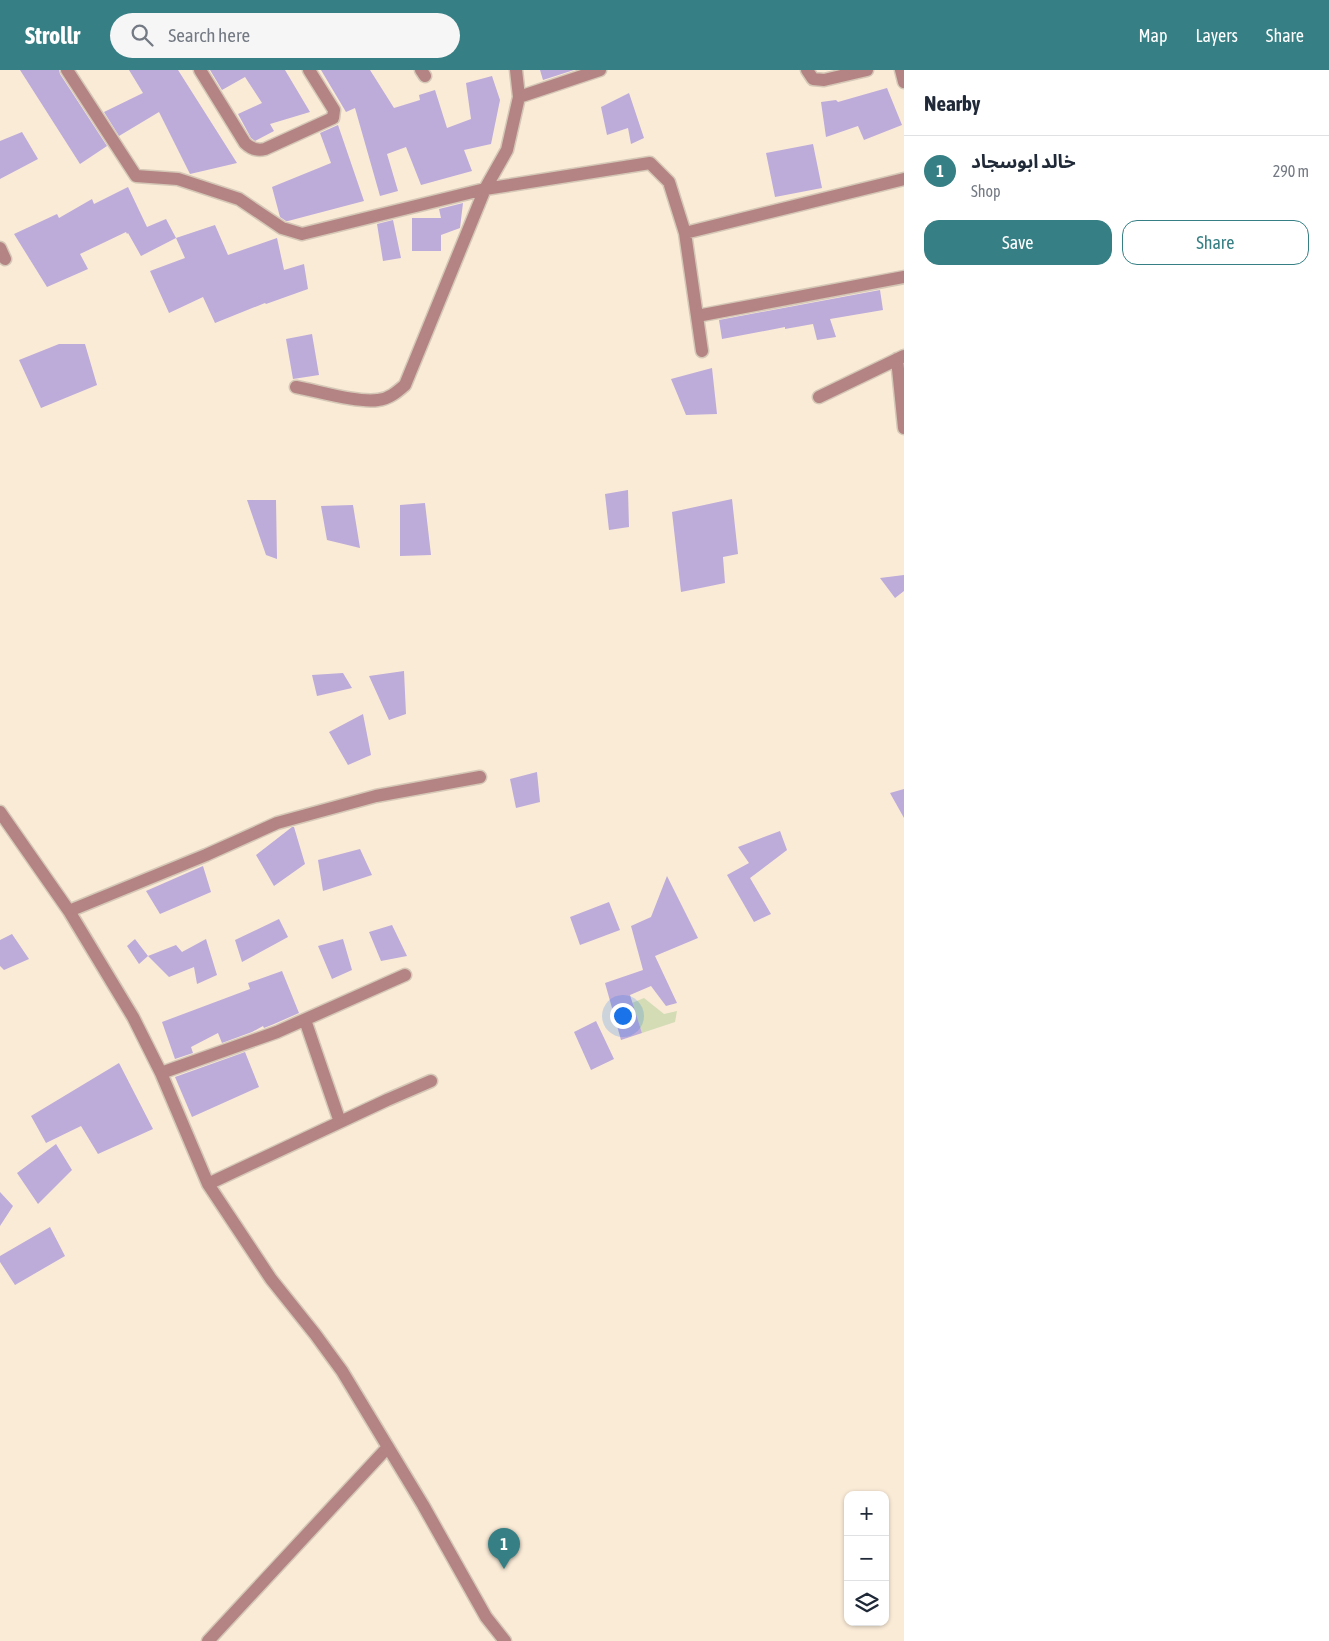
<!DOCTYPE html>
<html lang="en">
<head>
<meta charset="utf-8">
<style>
	:root { --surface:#fff; --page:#f6f6f7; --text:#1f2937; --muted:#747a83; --line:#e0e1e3; --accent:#367f84 }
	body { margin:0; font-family:"Asap Condensed","Noto Sans Arabic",sans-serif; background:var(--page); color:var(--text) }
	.controls { position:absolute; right:15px; bottom:15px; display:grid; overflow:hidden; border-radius:10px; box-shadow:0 1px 4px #0004 }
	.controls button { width:45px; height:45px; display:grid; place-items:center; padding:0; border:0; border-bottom:1px solid var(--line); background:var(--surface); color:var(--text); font:25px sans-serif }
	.you { position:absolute; left:622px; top:945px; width:18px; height:18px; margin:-12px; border:4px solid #fff; border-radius:50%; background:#1a73e8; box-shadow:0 0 0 8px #1a73e833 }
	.badge { display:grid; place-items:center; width:32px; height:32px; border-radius:50%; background:var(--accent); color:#fff; font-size:16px; font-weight:700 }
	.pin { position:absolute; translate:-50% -41px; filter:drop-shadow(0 1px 2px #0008) }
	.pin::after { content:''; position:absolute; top:26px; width:18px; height:15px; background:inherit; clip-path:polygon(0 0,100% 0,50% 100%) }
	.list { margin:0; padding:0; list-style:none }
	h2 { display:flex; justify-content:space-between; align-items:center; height:65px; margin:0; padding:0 20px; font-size:21px }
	h2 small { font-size:16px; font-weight:400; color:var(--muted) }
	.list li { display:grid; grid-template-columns:32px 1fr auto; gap:15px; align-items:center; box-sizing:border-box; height:70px; padding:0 20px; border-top:1px solid var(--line) }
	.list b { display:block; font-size:19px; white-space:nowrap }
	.list p { margin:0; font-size:16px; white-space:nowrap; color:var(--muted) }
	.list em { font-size:16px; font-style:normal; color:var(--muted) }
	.actions { display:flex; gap:10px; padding:15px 20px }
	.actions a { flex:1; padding:11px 0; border:1px solid var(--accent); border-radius:15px; text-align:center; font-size:18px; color:var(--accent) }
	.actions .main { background:var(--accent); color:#fff }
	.icon { flex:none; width:28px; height:28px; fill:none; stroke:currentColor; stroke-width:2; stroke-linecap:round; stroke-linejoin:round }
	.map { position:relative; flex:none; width:904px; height:1571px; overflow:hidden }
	header { display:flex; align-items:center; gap:30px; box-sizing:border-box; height:70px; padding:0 25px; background:var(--accent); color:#fff }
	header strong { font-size:24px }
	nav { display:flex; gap:28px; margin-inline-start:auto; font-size:18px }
	.search { width:350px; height:45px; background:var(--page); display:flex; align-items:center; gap:12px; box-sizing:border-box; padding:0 18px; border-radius:28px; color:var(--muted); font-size:19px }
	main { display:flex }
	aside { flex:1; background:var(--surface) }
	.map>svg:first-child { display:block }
	.green { fill:#d4dcb5 }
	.building { fill:#bdabda }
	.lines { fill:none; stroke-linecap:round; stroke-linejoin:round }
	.minor-casing { stroke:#d5c8b6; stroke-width:15 }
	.minor { stroke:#b38483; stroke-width:12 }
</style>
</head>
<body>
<header>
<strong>Strollr</strong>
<div class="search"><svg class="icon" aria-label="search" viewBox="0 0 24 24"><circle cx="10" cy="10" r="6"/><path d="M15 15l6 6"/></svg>Search here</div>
<nav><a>Map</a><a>Layers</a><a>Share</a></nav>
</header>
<main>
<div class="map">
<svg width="904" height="1571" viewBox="0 0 904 1571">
	<rect width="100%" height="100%" fill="#faebd7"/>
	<path class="green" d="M644 928 664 944 677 941 675 952 642 963 632 933Z"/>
	<path class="building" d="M20 0H59L60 4 107 76 80 94Z
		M129 0H178L237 93 190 104 159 42 119 66 104 42 143 23Z
		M210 0H285L310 42 270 54 274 61 255 71 251 68 238 44 262 33 245 7 222 20Z
		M321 0H370L394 38 420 30 419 25 435 20 447 58 471 49 466 13 492 6 500 30 491 74 464 80 472 101 421 115 406 77 387 84 398 121 380 126 355 38 346 42Z
		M540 0H574L543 10Z
		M887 18 902 55 864 70 858 56 826 67 821 32 836 30 838 32Z
		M629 23 644 68 631 74 628 58 607 65 601 37Z
		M338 55 364 131 288 151H286L280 147 272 117 331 93 320 63Z
		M22 62 38 89 0 109V71Z
		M813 74 822 118 775 127 766 83Z
		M128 117 147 157 166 149 176 168 141 186 128 163 127 164 126 162 80 184 88 199 47 217 14 164 57 144 59 148 92 129 94 134Z
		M463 133 460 158 441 165V181H412V148H441L439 139Z
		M393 150 401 188 383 191 377 154Z
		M215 155 228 185 277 168 284 200 304 194 308 219 266 234 265 233 215 253 203 227 169 243 150 201 185 188 176 168Z
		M880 220 883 240 830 249 836 267 817 270 813 254 785 259V257L722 269 719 250Z
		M312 264 319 305 293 309 286 269Z
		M59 274H85L97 315 41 338 19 290Z
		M712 298 717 344 686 345 671 309Z
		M628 420 629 457 609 460 605 424Z
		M732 429 738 484 723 487 725 513 681 522 672 442Z
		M247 430H276L277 489 266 485Z
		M425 433 431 485 400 486V435Z
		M353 435 360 478 327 470 321 436Z
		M904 505V521L895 528 880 508Z
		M404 601 406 644 389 650 369 606Z
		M343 603 352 618 317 626 312 605Z
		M363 644 371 685 348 695 329 662Z
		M537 702 540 732 516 738 510 709Z
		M904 719V748L890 723Z
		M292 757H294L305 794 274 816 256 785Z
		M780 761 787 780 750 808 771 844 754 852 727 805 749 793 738 777Z
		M360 779 372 805 323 821 318 790Z
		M203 796 211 822 160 844 146 821Z
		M667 806 698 868 655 886 677 933 666 936 651 916 630 925 642 963 621 970 605 913 643 900 631 856 651 847Z
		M609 832 620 860 580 875 570 847Z
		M279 849 288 867 242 892 235 870Z
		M392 855 407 886 381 891 369 862Z
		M12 864 29 889 4 900 0 896V870Z
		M135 869 148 886 139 894 127 876Z
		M206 869 217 905 197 914 194 897 169 907 148 886 176 875 182 882Z
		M343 869 352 900 332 909 318 876Z
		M282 901 299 943 274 954 264 958 263 956 252 962 222 973 218 963 191 977 193 983 175 989 162 952 250 919 248 913Z
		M596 951 614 989 591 1000 574 962Z
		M245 982 259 1017 192 1047 175 1007Z
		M119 993 153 1059 98 1084 81 1056 46 1073 31 1046Z
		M56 1074 72 1100 38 1134 17 1103Z
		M0 1122 13 1136 0 1156Z
		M50 1157 65 1186 15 1215 0 1192V1186Z"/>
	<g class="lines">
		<defs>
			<path id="minor" d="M67 0 136 106 178 109 239 129 282 158 302 164 485 119 650 93 669 112 685 163 702 281
				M200 0 245 73C251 79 257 81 265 79L333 48 334 40 309 0
				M421 0 425 6
				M807 0 813 9 824 10 867 0
				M901 0 904 12
				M519 27 600 0
				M685 163 904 109
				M0 178 5 189
				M697 246 904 207
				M897 289 904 358
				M296 317C318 321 357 333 378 330 389 329 397 322 405 315L485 119 507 80 519 27 516 0
				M819 327 904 286
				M0 742 69 841 133 947 161 1003 208 1114 271 1209 315 1264 342 1301 423 1435 486 1547 505 1571
				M69 841 206 785 277 753 376 726 480 707
				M305 950 340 1052
				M161 1003 277 962 405 905
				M208 1114 387 1030 431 1011
				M208 1571 388 1377"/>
		</defs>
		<use href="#minor" class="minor-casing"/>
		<use href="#minor" class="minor"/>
	</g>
</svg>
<div class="controls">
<button>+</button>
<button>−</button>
<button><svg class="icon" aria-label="layers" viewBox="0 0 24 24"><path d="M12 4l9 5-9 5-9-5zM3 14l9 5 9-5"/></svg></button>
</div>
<div class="you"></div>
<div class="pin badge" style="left:504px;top:1499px">1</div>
</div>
<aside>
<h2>Nearby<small></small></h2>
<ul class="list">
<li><span class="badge">1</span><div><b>خالد ابوسجاد</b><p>Shop</p></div><em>290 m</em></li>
</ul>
<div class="actions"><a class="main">Save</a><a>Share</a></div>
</aside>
</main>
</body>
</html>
